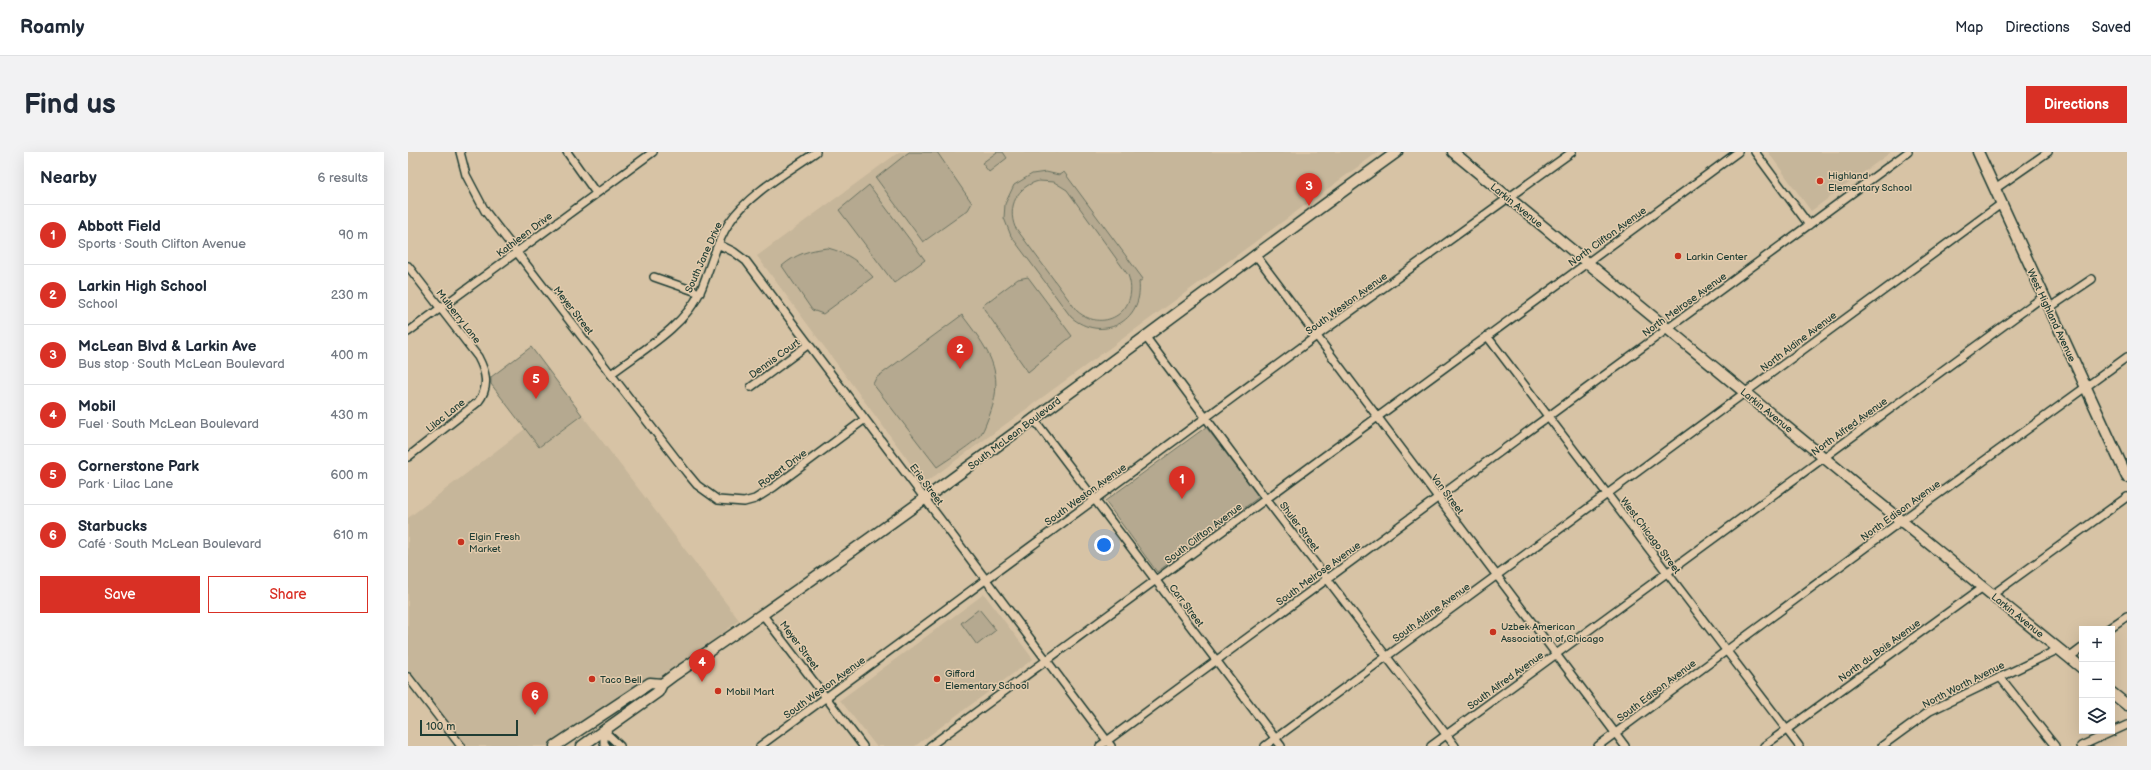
<!DOCTYPE html>
<html lang="en">
<head>
<meta charset="utf-8">
<style>
	:root { --surface:#fff; --page:#f2f2f3; --text:#1f2937; --muted:#747a83; --line:#e0e1e3; --accent:#d93025 }
	body { margin:0; font-family:"Balsamiq Sans",sans-serif; background:var(--page); color:var(--text) }
	.controls { position:absolute; right:12px; bottom:12px; display:grid; overflow:hidden; border-radius:0px; box-shadow:0 4px 16px #0002 }
	.controls button { width:36px; height:36px; display:grid; place-items:center; padding:0; border:0; border-bottom:1px solid var(--line); background:var(--surface); color:var(--text); font:20px sans-serif }
	.scale { position:absolute; left:12px; bottom:10px; width:98px; box-sizing:border-box; padding-left:4px; border:2px solid #1f3d34; border-top:0; font-size:11px; line-height:14px; white-space:nowrap; color:#1f3d34; -webkit-text-stroke:3px #e3cbac; paint-order:stroke }
	.you { position:absolute; left:696px; top:393px; width:14px; height:14px; margin:-10px; border:3px solid #fff; border-radius:50%; background:#1a73e8; box-shadow:0 0 0 6px #1a73e833 }
	.badge { display:grid; place-items:center; width:26px; height:26px; border-radius:50%; background:var(--accent); color:#fff; font-size:13px; font-weight:700 }
	.pin { position:absolute; translate:-50% -33px; filter:drop-shadow(0 1px 2px #0008) }
	.pin::after { content:''; position:absolute; top:21px; width:14px; height:12px; background:inherit; clip-path:polygon(0 0,100% 0,50% 100%) }
	.list { margin:0; padding:0; list-style:none }
	h2 { display:flex; justify-content:space-between; align-items:center; height:52px; margin:0; padding:0 16px; font-size:17px }
	h2 small { font-size:13px; font-weight:400; color:var(--muted) }
	.list li { display:grid; grid-template-columns:26px 1fr auto; gap:12px; align-items:center; box-sizing:border-box; height:60px; padding:0 16px; border-top:1px solid var(--line) }
	.list b { display:block; font-size:15px; white-space:nowrap }
	.list p { margin:0; font-size:13px; white-space:nowrap; color:var(--muted) }
	.list em { font-size:13px; font-style:normal; color:var(--muted) }
	.actions { display:flex; gap:8px; padding:12px 16px }
	.actions a { flex:1; padding:9px 0; border:1px solid var(--accent); border-radius:0px; text-align:center; font-size:14px; color:var(--accent) }
	.actions .main { background:var(--accent); color:#fff }
	.icon { flex:none; width:22px; height:22px; fill:none; stroke:currentColor; stroke-width:2; stroke-linecap:round; stroke-linejoin:round }
	.map { position:relative; flex:none; width:1719px; height:594px; overflow:hidden; border-radius:0px }
	header { display:flex; align-items:center; gap:24px; box-sizing:border-box; height:56px; padding:0 20px; background:var(--surface); border-bottom:1px solid var(--line) }
	header strong { font-size:19px }
	nav { display:flex; gap:22px; margin-inline-start:auto; font-size:14px }
	.intro { display:flex; align-items:center; justify-content:space-between; box-sizing:border-box; height:96px; padding:0 24px }
	h1 { margin:0; font-size:28px }
	.button { padding:10px 18px; border-radius:0px; background:var(--accent); color:#fff; font-size:14px; font-weight:700 }
	main { display:flex; gap:24px; padding:0 24px }
	aside { flex:1; background:var(--surface); border-radius:0px; box-shadow:0 4px 16px #0002 }
	.map>svg:first-child { display:block }
	.built { fill:#c6b69a }
	.green { fill:#b5a990; stroke:#6a7362; fill-rule:evenodd }
	.lines { fill:none; stroke-linecap:round; stroke-linejoin:round }
	.minor-casing { stroke:#1f3d34; stroke-width:10 }
	.secondary-casing { stroke:#1f3d34; stroke-width:13 }
	.minor { stroke:#e3cbac; stroke-width:7 }
	.secondary { stroke:#e3cbac; stroke-width:10 }
	.poi-dot { fill:#c8321e; stroke:#e3cbac; stroke-width:1.5 }
	.labels { text-anchor:middle; stroke-width:3; stroke-linejoin:round; paint-order:stroke }
	.poi-label { font-size:10px; fill:#1f3d34; stroke:#e3cbac; text-anchor:start }
	.street-label { font-size:10px; fill:#1f3d34; stroke:#e3cbac }
</style>
</head>
<body>
<header>
<strong>Roamly</strong>
<nav><a>Map</a><a>Directions</a><a>Saved</a></nav>
</header>
<div class="intro"><h1>Find us</h1><a class="button">Directions</a></div>
<main>
<aside>
<h2>Nearby<small>6 results</small></h2>
<ul class="list">
<li><span class="badge">1</span><div><b>Abbott Field</b><p>Sports · South Clifton Avenue</p></div><em>90 m</em></li>
<li><span class="badge">2</span><div><b>Larkin High School</b><p>School</p></div><em>230 m</em></li>
<li><span class="badge">3</span><div><b>McLean Blvd &amp; Larkin Ave</b><p>Bus stop · South McLean Boulevard</p></div><em>400 m</em></li>
<li><span class="badge">4</span><div><b>Mobil</b><p>Fuel · South McLean Boulevard</p></div><em>430 m</em></li>
<li><span class="badge">5</span><div><b>Cornerstone Park</b><p>Park · Lilac Lane</p></div><em>600 m</em></li>
<li><span class="badge">6</span><div><b>Starbucks</b><p>Café · South McLean Boulevard</p></div><em>610 m</em></li>
</ul>
<div class="actions"><a class="main">Save</a><a>Share</a></div>
</aside>
<div class="map">
<svg width="1719" height="594" viewBox="0 0 1719 594">
	<rect width="100%" height="100%" fill="#d7c3a5"/>
	<filter id="ink" filterUnits="userSpaceOnUse"><feTurbulence type="fractalNoise" baseFrequency=".025" numOctaves="2"/><feDisplacementMap in="SourceGraphic" scale="8" xChannelSelector="R" yChannelSelector="G"/><feConvolveMatrix kernelMatrix="1 2 1 2 8 2 1 2 1" color-interpolation-filters="sRGB"/></filter>
	<g filter="url(#ink)">
		<path class="built" d="M491 0H970L517 331 349 104Z
			M1360 0H1483L1403 59Z
			M174 263 331 468 254 530H241L144 594H56L0 522V366L117 277 131 295Z
			M576 442 625 507 507 594H468L432 548Z"/>
		<path class="green" d="M501 0H529L564 51 560 58 515 90 468 26Z
			M589 0H595L599 6 581 20 574 11Z
			M638 20 651 23 656 20 735 127 731 130C736 170 693 191 663 165L603 84 596 66 597 52 606 33 624 22ZM631 29 646 30 659 38 720 123C733 157 697 183 669 159L607 75C599 55 609 34 631 29Z
			M461 33 517 108 486 131 431 58Z
			M420 96C439 101 452 110 465 125L415 162 404 158 374 114C388 102 401 98 420 96Z
			M620 125 664 184 620 220 574 154 610 127Z
			M554 163C579 196 598 219 582 262 579 268 577 276 573 282 568 290 539 308 529 315L465 232 468 226Z
			M123 195 174 263 131 295 83 232V225Z
			M798 275 851 345 749 420 697 349Z
			M571 457 588 478 569 493 553 471Z"/>
		<g class="lines">
			<defs>
				<path id="minor" d="M52 0 58 23 77 59 279 321 289 333 310 348 336 350 347 347 366 335 457 267
					M159 0 188 41
					M1347 0 1401 73
					M1587 37 1640 0
					M310 92 326 100 338 109 703 594
					M847 102 1217 594
					M0 114 70 205C78 220 82 235 70 250L0 305
					M246 125 292 141
					M1641 156 1684 127
					M0 180 245 0
					M737 184 858 347 1047 594
					M1079 184 1391 594
					M203 222C233 199 276 175 292 140 302 118 307 92 321 71 340 42 380 20 408 0
					M343 235 401 192
					M625 266 873 594
					M1584 443 1719 345
					M355 463 455 594
					M1700 477 1719 464
					M1662 505 1674 496
					M0 525 53 594
					M1592 525 1647 594
					M196 579 212 594
					M196 579V591L198 594
					M352 594 903 188 1164 0
					M522 594 1330 0
					M692 594 1500 0
					M857 594 1593 52
					M1023 594 1636 144
					M1190 594 1493 369 1719 205
					M1356 594 1575 435
					M1474 594 1522 559 1651 497
					M1673 594 1719 573"/>
				<path id="secondary" d="M1045 0 1454 337 1674 516
					M1570 0 1719 325
					M1704 541 1719 553
					M147 594 242 531 254 532
					M174 594 250 540 254 532 266 523C513 356 748 174 989 0"/>
			</defs>
			<use href="#minor" class="minor-casing"/>
			<use href="#secondary" class="secondary-casing"/>
			<use href="#minor" class="minor"/>
			<use href="#secondary" class="secondary"/>
		</g>
	</g>
	<g class="poi-dot">
		<circle cx="1412" cy="29" r="4"/>
		<circle cx="1270" cy="104" r="4"/>
		<circle cx="53" cy="390" r="4"/>
		<circle cx="1085" cy="480" r="4"/>
		<circle cx="184" cy="527" r="4"/>
		<circle cx="529" cy="527" r="4"/>
		<circle cx="310" cy="539" r="4"/>
	</g>
	<g class="labels">
		<g class="poi-label">
			<text x="1420" y="27">Highland<tspan x="1420" dy="12">Elementary School</tspan></text>
			<text x="1278" y="108">Larkin Center</text>
			<text x="61" y="388">Elgin Fresh<tspan x="61" dy="12">Market</tspan></text>
			<text x="1093" y="478">Uzbek American<tspan x="1093" dy="12">Association of Chicago</tspan></text>
			<text x="537" y="525">Gifford<tspan x="537" dy="12">Elementary School</tspan></text>
			<text x="192" y="531">Taco Bell</text>
			<text x="318" y="543">Mobil Mart</text>
		</g>
		<g class="street-label">
			<text transform="translate(1109 53) rotate(39)" y="4">Larkin Avenue</text>
			<text transform="translate(116 82) rotate(-37)" y="4">Kathleen Drive</text>
			<text transform="translate(1199 84) rotate(-36)" y="4">North Clifton Avenue</text>
			<text transform="translate(295 105) rotate(-66)" y="4">South Jane Drive</text>
			<text transform="translate(938 151) rotate(-36)" y="4">South Weston Avenue</text>
			<text transform="translate(1276 152) rotate(-36)" y="4">North Melrose Avenue</text>
			<text transform="translate(166 158) rotate(52)" y="4">Meyer Street</text>
			<text transform="translate(1644 163) rotate(65)" y="4">West Highland Avenue</text>
			<text transform="translate(51 164) rotate(52)" y="4">Mulberry Lane</text>
			<text transform="translate(1390 189) rotate(-37)" y="4">North Aldine Avenue</text>
			<text transform="translate(366 206) rotate(-36)" y="4">Dennis Court</text>
			<text transform="translate(1359 258) rotate(39)" y="4">Larkin Avenue</text>
			<text transform="translate(37 263) rotate(-39)" y="4">Lilac Lane</text>
			<text transform="translate(1441 274) rotate(-36)" y="4">North Alfred Avenue</text>
			<text transform="translate(606 281) rotate(-37)" y="4">South McLean Boulevard</text>
			<text transform="translate(374 316) rotate(-36)" y="4">Robert Drive</text>
			<text transform="translate(519 332) rotate(53)" y="4">Erie Street</text>
			<text transform="translate(677 342) rotate(-36)" y="4">South Weston Avenue</text>
			<text transform="translate(1040 342) rotate(53)" y="4">Van Street</text>
			<text transform="translate(1492 358) rotate(-36)" y="4">North Edison Avenue</text>
			<text transform="translate(892 374) rotate(53)" y="4">Shuler Street</text>
			<text transform="translate(795 381) rotate(-37)" y="4">South Clifton Avenue</text>
			<text transform="translate(1243 383) rotate(53)" y="4">West Chicago Street</text>
			<text transform="translate(910 421) rotate(-36)" y="4">South Melrose Avenue</text>
			<text transform="translate(779 453) rotate(53)" y="4">Carr Street</text>
			<text transform="translate(1023 460) rotate(-36)" y="4">South Aldine Avenue</text>
			<text transform="translate(1610 463) rotate(39)" y="4">Larkin Avenue</text>
			<text transform="translate(392 493) rotate(53)" y="4">Meyer Street</text>
			<text transform="translate(1471 498) rotate(-36)" y="4">North du Bois Avenue</text>
			<text transform="translate(1097 528) rotate(-36)" y="4">South Alfred Avenue</text>
			<text transform="translate(1555 532) rotate(-27)" y="4">North Worth Avenue</text>
			<text transform="translate(416 535) rotate(-36)" y="4">South Weston Avenue</text>
			<text transform="translate(1248 538) rotate(-37)" y="4">South Edison Avenue</text>
		</g>
	</g>
</svg>
<div class="controls">
<button>+</button>
<button>−</button>
<button><svg class="icon" aria-label="layers" viewBox="0 0 24 24"><path d="M12 4l9 5-9 5-9-5zM3 14l9 5 9-5"/></svg></button>
</div>
<div class="scale">100 m</div>
<div class="you"></div>
<div class="pin badge" style="left:774px;top:347px">1</div>
<div class="pin badge" style="left:552px;top:217px">2</div>
<div class="pin badge" style="left:901px;top:54px">3</div>
<div class="pin badge" style="left:294px;top:530px">4</div>
<div class="pin badge" style="left:128px;top:247px">5</div>
<div class="pin badge" style="left:127px;top:563px">6</div>
</div>
</main>
</body>
</html>
